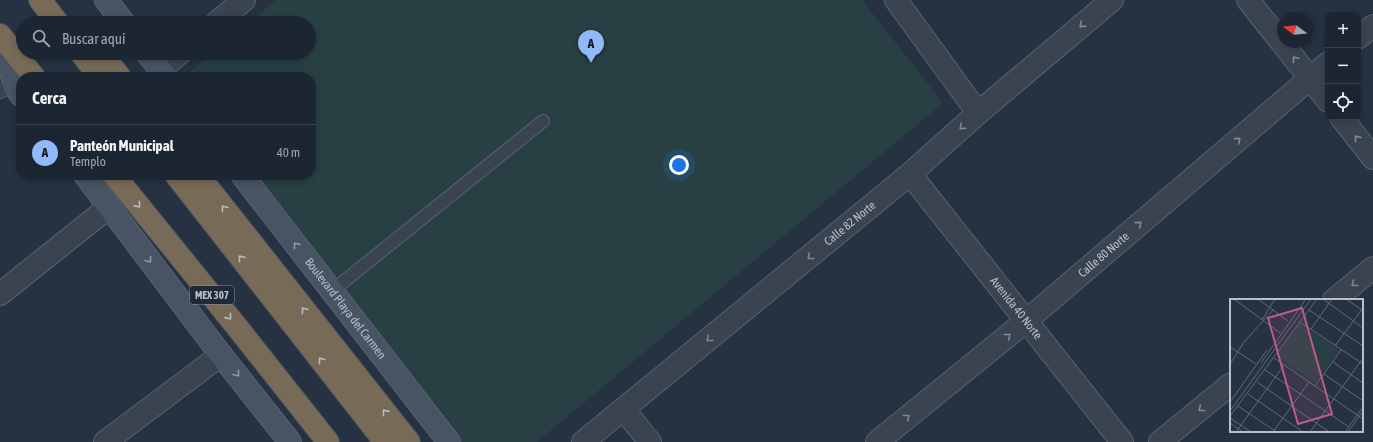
<!DOCTYPE html>
<html lang="es">
<head>
<meta charset="utf-8">
<style>
	:root { --surface:#1c2632; --page:#29323e; --text:#f1f3f6; --muted:#a0a5ac; --line:#3a434d; --accent:#8fb9f9 }
	body { margin:0; font-family:"Asap Condensed",sans-serif; background:var(--page); color:var(--text) }
	.controls { position:absolute; right:12px; top:12px; display:grid; overflow:hidden; border-radius:8px; box-shadow:0 2px 6px #0003 }
	.controls button { width:36px; height:36px; display:grid; place-items:center; padding:0; border:0; border-bottom:1px solid var(--line); background:var(--surface); color:var(--text); font:20px sans-serif }
	.compass { position:absolute; left:1277px; top:12px; width:36px; height:36px; border-radius:50%; background:var(--surface); box-shadow:0 2px 6px #0003; rotate:286deg }
	.you { position:absolute; left:679px; top:165px; width:14px; height:14px; margin:-10px; border:3px solid #fff; border-radius:50%; background:#1a73e8; box-shadow:0 0 0 6px #1a73e833 }
	.badge { display:grid; place-items:center; width:26px; height:26px; border-radius:50%; background:var(--accent); color:#111; font-size:13px; font-weight:700 }
	.pin { position:absolute; translate:-50% -33px; filter:drop-shadow(0 1px 2px #0008) }
	.pin::after { content:''; position:absolute; top:21px; width:14px; height:12px; background:inherit; clip-path:polygon(0 0,100% 0,50% 100%) }
	.list { margin:0; padding:0; list-style:none }
	h2 { display:flex; justify-content:space-between; align-items:center; height:52px; margin:0; padding:0 16px; font-size:17px }
	h2 small { font-size:13px; font-weight:400; color:var(--muted) }
	.list li { display:grid; grid-template-columns:26px 1fr auto; gap:12px; align-items:center; box-sizing:border-box; height:56px; padding:0 16px; border-top:1px solid var(--line) }
	.list b { display:block; font-size:15px; white-space:nowrap }
	.list p { margin:0; font-size:13px; white-space:nowrap; color:var(--muted) }
	.list em { font-size:13px; font-style:normal; color:var(--muted) }
	.icon { flex:none; width:22px; height:22px; fill:none; stroke:currentColor; stroke-width:2; stroke-linecap:round; stroke-linejoin:round }
	.map { position:relative; flex:none; width:1373px; height:442px; overflow:hidden }
	.search { position:absolute; background:var(--surface); box-shadow:0 2px 6px #0003; left:16px; top:16px; width:300px; height:44px; display:flex; align-items:center; gap:10px; box-sizing:border-box; padding:0 14px; border-radius:22px; color:var(--muted); font-size:15px }
	.panel { position:absolute; background:var(--surface); box-shadow:0 2px 6px #0003; left:16px; top:72px; width:300px; height:108px; border-radius:16px }
	.map>svg:first-child { display:block }
	.green { fill:#284043 }
	.lines { fill:none; stroke-linecap:round; stroke-linejoin:round }
	.lane-casing { stroke:#58626f; stroke-width:14 }
	.street-casing { stroke:#58626f; stroke-width:24 }
	.secondary-casing { stroke:#58626f; stroke-width:24 }
	.highway-casing { stroke:#454f5c; stroke-width:24 }
	.lane { stroke:#3a4451; stroke-width:12 }
	.street { stroke:#3a4451; stroke-width:22 }
	.secondary { stroke:#485364; stroke-width:22 }
	.highway { stroke:#776a57; stroke-width:22 }
	.oneway { stroke:#7f8894 }
	.oneway2 { stroke:#b4bbc5 }
	.oneway3 { stroke:#9099a7 }
	.labels { text-anchor:middle; stroke-width:3.5; stroke-linejoin:round; paint-order:stroke }
	.shield { fill:#1f2937; stroke:#89929f; stroke-width:1 }
	.shield-label { font-size:11px; font-weight:bold; fill:#b7bfcb }
	.street-label { font-size:12px; fill:#b7bfcb; stroke:#1f2937 }
	.inset-road { fill:none; stroke:#606a79; stroke-width:1 }
	.view { fill:#be5b88; fill-opacity:0.15; stroke:#be5b88; stroke-width:2 }
	.inset-edge { fill:none; stroke:#b7bfcb; stroke-width:2 }
</style>
</head>
<body>
<div class="map">
<svg width="1373" height="442" viewBox="0 0 1373 442">
	<rect width="100%" height="100%" fill="#263242"/>
	<path class="green" d="M276 0H862L943 103 537 442H459L251 175H311V77H184L212 53H309V23H248Z"/>
	<g class="lines">
		<defs>
			<path id="lane" d="M0 92 14 85
				M332 291 543 121"/>
			<g id="street">
				<path d="M896 0 978 113"/>
				<path d="M1248 0 1328 101"/>
				<path d="M216 23 244 0"/>
				<path d="M1358 38 1373 26"/>
				<path d="M160 70 180 53"/>
				<path d="M1341 117 1373 158"/>
				<path id="s1" d="M910 174 1122 442"/>
				<path d="M0 294 109 207"/>
				<path d="M1334 300 1373 268"/>
				<path d="M624 410 650 442"/>
				<path d="M105 442 221 355"/>
				<path id="s2" d="M583 442 910 174 978 113 1112 0"/>
				<path id="s3" d="M877 442 1026 321 1328 63"/>
				<path d="M1160 442 1231 384"/>
			</g>
			<g id="secondary">
				<path d="M106 0 124 23"/>
				<path d="M5 42 14 85 21 95"/>
				<path d="M147 53 166 77"/>
				<path d="M85 175 221 355 290 442"/>
				<path id="s4" d="M242 175 449 442"/>
			</g>
			<path id="highway" d="M40 0 58 23
				M0 35 34 77
				M81 53 100 77
				M101 53 120 77
				M114 175 237 327 328 442
				M176 175 385 442
				M198 175 409 442"/>
		</defs>
		<use href="#lane" class="lane-casing"/>
		<use href="#street" class="street-casing"/>
		<use href="#secondary" class="secondary-casing"/>
		<use href="#highway" class="highway-casing"/>
		<use href="#lane" class="lane"/>
		<use href="#street" class="street"/>
		<use href="#secondary" class="secondary"/>
		<use href="#highway" class="highway"/>
	</g>
	<defs><path id="oneway-chevron" d="M-2-3.5L2.5 0L-2 3.5" fill="none" stroke-width="1.6" stroke-linecap="round" stroke-linejoin="round"/></defs>
	<g class="oneway">
		<use href="#oneway-chevron" transform="translate(1082 25) rotate(140)"/>
		<use href="#oneway-chevron" transform="translate(1295 59) rotate(-128)"/>
		<use href="#oneway-chevron" transform="translate(962 127) rotate(138)"/>
		<use href="#oneway-chevron" transform="translate(1357 138) rotate(-128)"/>
		<use href="#oneway-chevron" transform="translate(1238 140) rotate(-41)"/>
		<use href="#oneway-chevron" transform="translate(1139 224) rotate(-41)"/>
		<use href="#oneway-chevron" transform="translate(810 257) rotate(141)"/>
		<use href="#oneway-chevron" transform="translate(1354 284) rotate(141)"/>
		<use href="#oneway-chevron" transform="translate(1008 336) rotate(-39)"/>
		<use href="#oneway-chevron" transform="translate(709 339) rotate(141)"/>
		<use href="#oneway-chevron" transform="translate(1201 409) rotate(141)"/>
		<use href="#oneway-chevron" transform="translate(907 417) rotate(-39)"/>
	</g>
	<g class="oneway2">
		<use href="#oneway-chevron" transform="translate(138 205) rotate(51)"/>
		<use href="#oneway-chevron" transform="translate(224 208) rotate(-128)"/>
		<use href="#oneway-chevron" transform="translate(241 258) rotate(-128)"/>
		<use href="#oneway-chevron" transform="translate(304 310) rotate(-128)"/>
		<use href="#oneway-chevron" transform="translate(229 317) rotate(51)"/>
		<use href="#oneway-chevron" transform="translate(321 360) rotate(-128)"/>
		<use href="#oneway-chevron" transform="translate(385 412) rotate(-129)"/>
	</g>
	<g class="oneway3">
		<use href="#oneway-chevron" transform="translate(296 245) rotate(-128)"/>
		<use href="#oneway-chevron" transform="translate(149 260) rotate(53)"/>
		<use href="#oneway-chevron" transform="translate(237 374) rotate(52)"/>
	</g>
	<g class="labels">
		<rect class="shield" x="190" y="286" width="44" height="18" rx="3"/>
		<g class="shield-label">
			<text x="212" y="299">MEX 307</text>
		</g>
		<g class="street-label">
			<text dy="4" stroke="none"><textPath href="#s2" startOffset="345">Calle 82 Norte</textPath></text>
			<text dy="4" stroke="none"><textPath href="#s3" startOffset="294">Calle 80 Norte</textPath></text>
			<text dy="4" stroke="none"><textPath href="#s4" startOffset="169">Boulevard Playa del Carmen</textPath></text>
			<text dy="4" stroke="none"><textPath href="#s1" startOffset="171">Avenida 40 Norte</textPath></text>
		</g>
	</g>
	<g transform="translate(1230 299)">
		<rect width="133" height="133" fill="#263242"/>
		<path d="M70 24 109 51 85 84 46 57Z" fill="#284043"/>
		<path class="inset-road" d="M4 0 50 34M28 0 58 22M93 0 133 29M116 0 132 11M79 11 133 47M32 21 45 0M70 23 133 65M81 30 102 0M105 47 133 9M0 48 26 65M44 59 133 120M103 63 133 84M31 64 76 0M0 65 14 43 43 11M35 71 119 128M94 75 133 102M27 83 99 133M85 87 111 51M18 95 73 133M0 103 37 51M8 107 45 132M0 112 81 0M0 117 87 0M0 119 21 133M0 124 13 133M6 133 54 66M43 133 79 83M80 133 133 59M115 133 133 108M118 133 133 112"/>
		<path class="view" d="M72 9 102 115 68 125 38 19Z"/>
		<rect width="133" height="133" class="inset-edge"/>
	</g>
</svg>
<div class="controls">
<button>+</button>
<button>−</button>
<button><svg class="icon" aria-label="locate" viewBox="0 0 24 24"><circle cx="12" cy="12" r="6"/><path d="M12 2v4M12 18v4M2 12h4M18 12h4"/></svg></button>
</div>
<svg class="compass" viewBox="-18 -18 36 36"><path d="M0-13l5 13h-10z" fill="#e53935"/><path d="M0 13l5-13h-10z" fill="#a0a5ac"/></svg>
<div class="you"></div>
<div class="pin badge" style="left:591px;top:63px">A</div>
<div class="search"><svg class="icon" aria-label="search" viewBox="0 0 24 24"><circle cx="10" cy="10" r="6"/><path d="M15 15l6 6"/></svg>Buscar aquí</div>
<section class="panel">
<h2>Cerca<small></small></h2>
<ul class="list">
<li><span class="badge">A</span><div><b>Panteón Municipal</b><p>Templo</p></div><em>40 m</em></li>
</ul>
</section>
</div>
</body>
</html>
